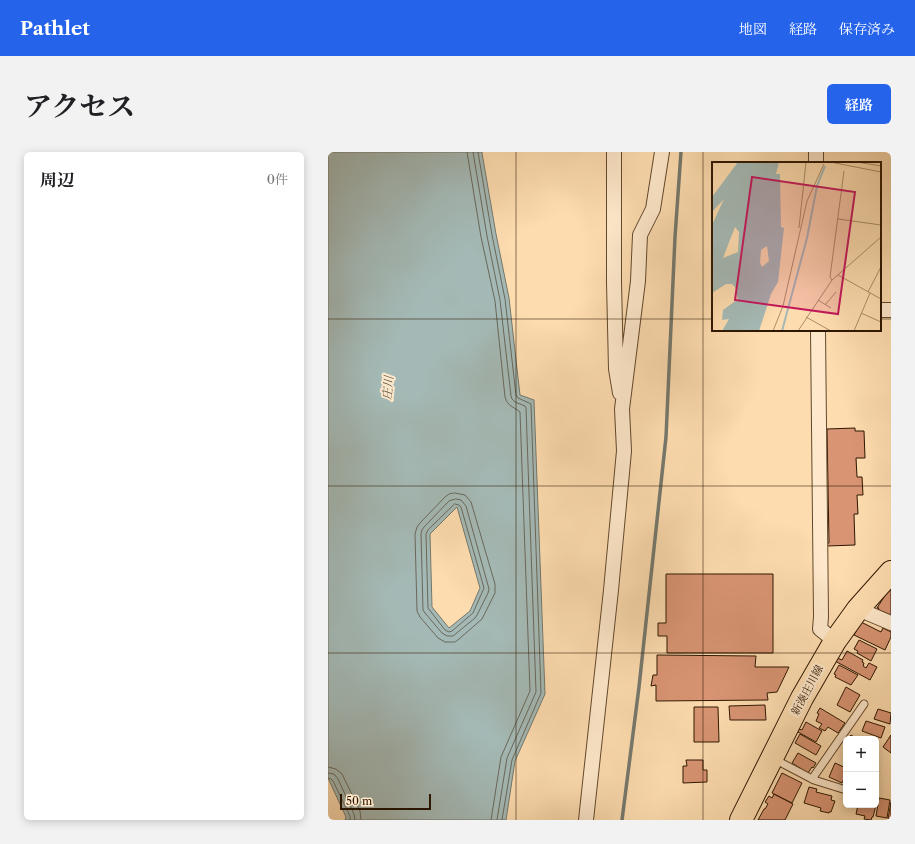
<!DOCTYPE html>
<html lang="ja">
<head>
<meta charset="utf-8">
<style>
	:root { --surface:#fff; --page:#f2f2f2; --text:#202124; --muted:#757577; --line:#e0e0e0; --accent:#2563eb }
	body { margin:0; font-family:"Libre Caslon Text","Noto Serif JP",serif; background:var(--page); color:var(--text) }
	.controls { position:absolute; right:12px; bottom:12px; display:grid; overflow:hidden; border-radius:6px; box-shadow:0 2px 10px #0003 }
	.controls button { width:36px; height:36px; display:grid; place-items:center; padding:0; border:0; border-bottom:1px solid var(--line); background:var(--surface); color:var(--text); font:20px sans-serif }
	.scale { position:absolute; left:12px; bottom:10px; width:91px; box-sizing:border-box; padding-left:4px; border:2px solid #2e1701; border-top:0; font-size:11px; line-height:14px; white-space:nowrap; color:#2e1701; -webkit-text-stroke:3px #fee8cb; paint-order:stroke }
	.list { margin:0; padding:0; list-style:none }
	h2 { display:flex; justify-content:space-between; align-items:center; height:52px; margin:0; padding:0 16px; font-size:17px }
	h2 small { font-size:13px; font-weight:400; color:var(--muted) }
	.map { position:relative; flex:none; width:563px; height:668px; overflow:hidden; border-radius:6px }
	header { display:flex; align-items:center; gap:24px; box-sizing:border-box; height:56px; padding:0 20px; background:var(--accent); color:#fff }
	header strong { font-size:19px }
	nav { display:flex; gap:22px; margin-inline-start:auto; font-size:14px }
	.intro { display:flex; align-items:center; justify-content:space-between; box-sizing:border-box; height:96px; padding:0 24px }
	h1 { margin:0; font-size:28px }
	.button { padding:10px 18px; border-radius:6px; background:var(--accent); color:#fff; font-size:14px; font-weight:700 }
	main { display:flex; gap:24px; padding:0 24px }
	aside { flex:1; background:var(--surface); border-radius:6px; box-shadow:0 2px 10px #0003 }
	.map>svg:first-child { display:block }
	.water { fill:#a4b9b5; stroke:#75786d; fill-rule:evenodd }
	.lines { fill:none; stroke-linecap:round; stroke-linejoin:round }
	.shore { stroke:#69685b; stroke-width:1 }
	.stream { stroke:#75786d; stroke-width:3.5 }
	.building { fill:#d89473; stroke:#2e1701 }
	.lane-casing { stroke:#62482c; stroke-width:9 }
	.street-casing { stroke:#62482c; stroke-width:16 }
	.primary-casing { stroke:#2e1701; stroke-width:24 }
	.lane { stroke:#fee8cb; stroke-width:7 }
	.street { stroke:#fee8cb; stroke-width:14 }
	.primary { stroke:#fddcaf; stroke-width:22 }
	.grid { fill:none; stroke:#2e1701; stroke-width:1; stroke-opacity:0.55 }
	.labels { text-anchor:middle; stroke-width:4; stroke-linejoin:round; paint-order:stroke }
	.street-label { font-size:11px; fill:#2e1701; stroke:#fee8cb }
	.water-label { font-size:12px; font-style:italic; fill:#575040; stroke:#fee8cb }
	.inset-river { fill:none; stroke:#a4b9b5; stroke-width:2 }
	.inset-road { fill:none; stroke:#aa8d69; stroke-width:1 }
	.view { fill:#c2185b; fill-opacity:0.15; stroke:#c2185b; stroke-width:2 }
	.inset-edge { fill:none; stroke:#2e1701; stroke-width:2 }
</style>
</head>
<body>
<header>
<strong>Pathlet</strong>
<nav><a>地図</a><a>経路</a><a>保存済み</a></nav>
</header>
<div class="intro"><h1>アクセス</h1><a class="button">経路</a></div>
<main>
<aside>
<h2>周辺<small>0件</small></h2>
<ul class="list">
</ul>
</aside>
<div class="map">
<svg width="563" height="668" viewBox="0 0 563 668">
	<rect width="100%" height="100%" fill="#fddcaf"/>
	<filter id="stains"><feTurbulence type="fractalNoise" baseFrequency=".005" numOctaves="4"/><feColorMatrix values="0 0 0 0 .2 0 0 0 0 .09 0 0 0 0 .02 0 0 0 .5 -.17"/></filter>
	<radialGradient id="worn" r=".72"><stop offset=".6" stop-color="#630" stop-opacity="0"/><stop offset="1" stop-color="#630" stop-opacity=".3"/></radialGradient>
	<path class="water" d="M0 0H154V1L168 82 181 146 192 243 206 248 217 542 187 609 178 668H17L18 665 0 626ZM129 355 152 436 142 459 121 476 104 455 102 382Z"/>
	<g class="lines">
		<path class="shore" d="M139 0 153 85 167 149 177 245C180 255 185 254 192 260L202 539 173 605 163 668
			M145 0 159 84 172 148 183 244 184 247 187 250 197 254 198 256 208 540 179 606 169 668
			M150 0 164 83 177 147 188 243 190 246 201 251 203 252 213 541 184 608 174 668
			M127 341 137 343 143 350 167 432V441L154 467 131 487 127 490H117L110 486 92 465 89 459 87 382 89 375 92 371 117 345 121 342Z
			M128 347 133 348 138 354 161 437 160 441 149 463 147 466 125 484H119L114 481 97 461 95 458 93 382 94 378 96 375 121 349Z
			M127 352 131 353 133 355 156 436 145 461 124 479 121 480 117 478 100 456 98 382 100 378Z
			M0 615 8 617 14 622 32 659 33 668
			M0 621 6 622 10 627 26 662 27 668
			M0 626 3 627 5 629 22 664V668"/>
		<path class="stream" d="M294 668 311 535 338 285 347 85 353 0"/>
	</g>
	<path class="building" d="M527 276V279H536L537 306H528L529 325H534L535 343H529L530 362H526L527 393 499 394V391H501L499 277Z
		M338 422H445V501H339V484H330V471H338Z
		M563 434V464L561 465 550 457 551 456H549Z
		M533 470 553 480 555 476 563 480V485L557 498 526 483Z
		M531 488 549 497 543 509 529 501 530 499 526 497Z
		M519 499 535 508 534 510 536 511 535 514 538 516 541 511 549 515 542 528 507 509 509 506 514 508Z
		M329 503 428 504 427 515H461L449 540 439 541 440 548 328 549V533L323 534 325 523H329Z
		M511 513 530 523 523 533 507 525 508 523 506 522Z
		M518 535 532 543 522 560 509 553Z
		M437 553 438 568H402L401 554Z
		M366 555H390L391 590H366Z
		M492 556 517 571 510 581 500 575 497 579 491 576 494 572 488 569 491 562 489 561Z
		M550 557 563 561 562 572 546 567Z
		M538 569 557 575 553 586 534 579Z
		M478 570 494 579 488 590 470 580 471 577 474 578Z
		M472 582 493 594 488 603 467 591Z
		M523 583 529 587H519Z
		M563 583V601L555 595Z
		M470 601 488 611 485 616 484 615 480 621 464 611Z
		M358 608H375V618H379V630L355 631V614H359Z
		M507 611 518 616V628L516 627 514 631 501 625Z
		M454 621 474 631 464 651 444 641Z
		M481 635 489 637 488 640 504 644 503 648 507 649 503 660H501V661L492 659 493 656 476 651Z
		M446 642 465 652 457 668H430L436 657H437L440 652 437 650 441 644 444 646Z
		M551 646 562 648 559 666 548 664Z
		M563 650V667H560Z
		M530 653H548L545 665H544L543 668 536 667 537 664 528 662Z"/>
	<g class="lines">
		<defs>
			<path id="lane" d="M446 607 486 628 518 638
				M484 627 536 552"/>
			<path id="street" d="M286 0V130L288 217 292 241
				M488 0V11
				M552 158H563
				M490 178 493 465 492 477 507 489
				M530 457 563 471
				M258 668 283 438 296 299 294 257 310 129 312 83 325 57 334 0"/>
			<path id="primary" d="M413 668 474 546 507 489 530 457 563 420"/>
		</defs>
		<use href="#lane" class="lane-casing"/>
		<use href="#street" class="street-casing"/>
		<use href="#primary" class="primary-casing"/>
		<use href="#lane" class="lane"/>
		<use href="#street" class="street"/>
		<use href="#primary" class="primary"/>
	</g>
	<path class="grid" d="M188 0V668M375 0V668M0 167H385M552 167H563M0 334H563M0 501H563"/>
	<g class="labels">
		<g class="street-label">
			<text transform="translate(479 538) rotate(-62)" y="4">新湊庄川線</text>
		</g>
		<g class="water-label">
			<text transform="translate(60 236) rotate(-85)" y="4">庄川</text>
		</g>
	</g>
	<g transform="translate(384 10)">
		<rect width="169" height="169" fill="#fddcaf"/>
		<path d="M26 0H67L64 12H68L69 65 72 66 66 120 59 132 47 169H10L17 157 10 158 11 148 26 137 23 125 20 122H14L0 131V63L12 37 0 50V35ZM23 65 27 70 26 90 11 96ZM55 84 57 99 50 105 48 101 49 88Z" fill="#a4b9b5" fill-rule="evenodd"/>
		<path class="inset-river" d="M70 169 95 76 105 24 113 4"/>
		<path class="inset-road" d="M118 0 169 10M145 0 169 4M126 57 169 63M87 66 94 0M126 113 169 137M120 118 118 115 132 9M156 130 169 105M106 138 119 146M113 143 124 130M149 151 169 160M94 155 119 169M61 169 71 144 95 39 112 2M86 169 120 118 169 75M142 169 158 131"/>
		<path class="view" d="M40 15 143 30 126 152 23 138Z"/>
		<rect width="169" height="169" class="inset-edge"/>
	</g>
	<rect width="100%" height="100%" filter="url(#stains)"/>
	<rect width="100%" height="100%" fill="url(#worn)"/>
</svg>
<div class="controls">
<button>+</button>
<button>−</button>
</div>
<div class="scale">50 m</div>
</div>
</main>
</body>
</html>
